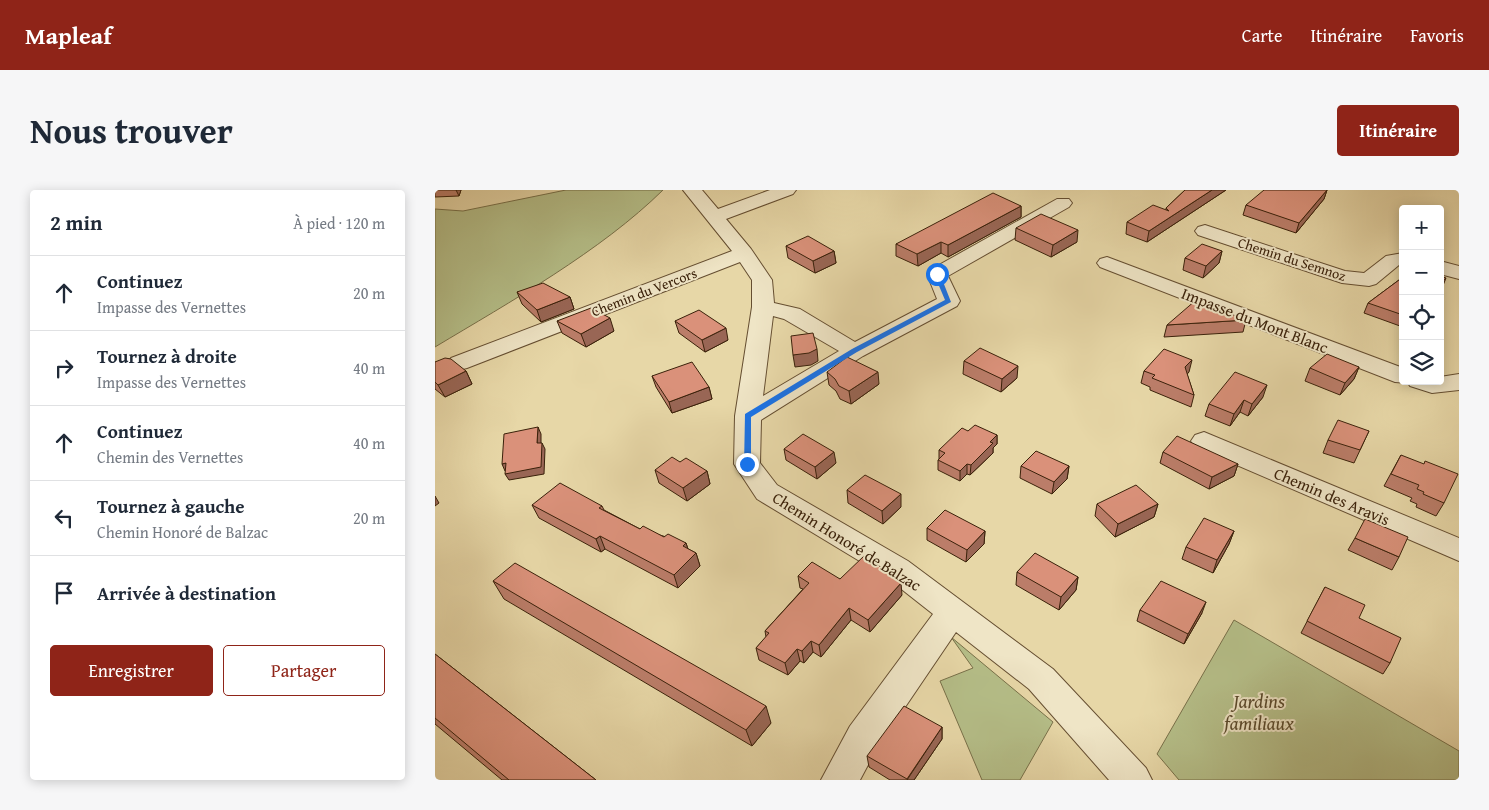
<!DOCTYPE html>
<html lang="fr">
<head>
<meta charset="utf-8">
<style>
	:root { --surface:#fff; --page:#f6f6f7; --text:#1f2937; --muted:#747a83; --line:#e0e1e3; --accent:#8f2418 }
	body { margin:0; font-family:"Gentium Book Plus",serif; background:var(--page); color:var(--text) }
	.controls { position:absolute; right:15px; top:15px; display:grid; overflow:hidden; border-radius:5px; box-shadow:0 2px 12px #0003 }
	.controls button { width:45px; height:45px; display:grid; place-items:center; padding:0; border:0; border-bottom:1px solid var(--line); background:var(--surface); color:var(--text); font:25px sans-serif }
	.stop { position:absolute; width:15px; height:15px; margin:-11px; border:4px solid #1a73e8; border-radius:50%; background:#fff }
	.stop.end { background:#1a73e8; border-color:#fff; box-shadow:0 1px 5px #0008 }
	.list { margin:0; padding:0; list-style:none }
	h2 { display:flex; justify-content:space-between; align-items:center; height:65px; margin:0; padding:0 20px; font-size:21px }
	h2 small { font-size:16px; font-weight:400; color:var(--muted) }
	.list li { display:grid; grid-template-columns:32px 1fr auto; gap:15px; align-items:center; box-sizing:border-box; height:75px; padding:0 20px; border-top:1px solid var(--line) }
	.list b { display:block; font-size:19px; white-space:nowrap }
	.list p { margin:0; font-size:16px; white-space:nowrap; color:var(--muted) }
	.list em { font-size:16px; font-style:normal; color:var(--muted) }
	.actions { display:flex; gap:10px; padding:15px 20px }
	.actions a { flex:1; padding:11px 0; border:1px solid var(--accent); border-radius:5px; text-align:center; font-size:18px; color:var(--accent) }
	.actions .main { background:var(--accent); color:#fff }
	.icon { flex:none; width:28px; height:28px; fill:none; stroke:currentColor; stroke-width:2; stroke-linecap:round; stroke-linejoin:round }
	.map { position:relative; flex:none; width:1024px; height:590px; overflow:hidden; border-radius:5px }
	header { display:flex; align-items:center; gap:30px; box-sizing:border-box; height:70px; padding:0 25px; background:var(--accent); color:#fff }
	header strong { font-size:24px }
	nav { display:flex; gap:28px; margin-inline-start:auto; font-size:18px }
	.intro { display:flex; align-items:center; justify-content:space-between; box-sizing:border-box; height:120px; padding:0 30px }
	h1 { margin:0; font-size:35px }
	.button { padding:12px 22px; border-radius:5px; background:var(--accent); color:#fff; font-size:18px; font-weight:700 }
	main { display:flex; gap:30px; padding:0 30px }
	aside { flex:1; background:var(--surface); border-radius:5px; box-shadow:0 2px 12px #0003 }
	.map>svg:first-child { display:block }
	.green { fill:#b5be88; stroke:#787049 }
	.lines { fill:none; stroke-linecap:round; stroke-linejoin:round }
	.minor-casing { stroke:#654e31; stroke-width:2 }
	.minor { fill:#efe5c6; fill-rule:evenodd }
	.wall { fill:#bb7d69; stroke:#3a210a }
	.shaded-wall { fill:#965; stroke:#3a210a }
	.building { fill:#da917a; stroke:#3a210a }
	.route { fill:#1a73e8 }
	.labels { text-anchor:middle; stroke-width:4; stroke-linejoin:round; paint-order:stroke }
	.far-street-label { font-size:14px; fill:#3a210a; stroke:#efe5c6 }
	.street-label { font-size:16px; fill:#3a210a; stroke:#efe5c6 }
	.near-park-label { font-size:19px; font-style:italic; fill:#59482a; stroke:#efe5c6 }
</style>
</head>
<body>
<header>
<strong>Mapleaf</strong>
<nav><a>Carte</a><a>Itinéraire</a><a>Favoris</a></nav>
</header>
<div class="intro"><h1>Nous trouver</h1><a class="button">Itinéraire</a></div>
<main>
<aside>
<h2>2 min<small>À pied · 120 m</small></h2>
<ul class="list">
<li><svg class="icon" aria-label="ahead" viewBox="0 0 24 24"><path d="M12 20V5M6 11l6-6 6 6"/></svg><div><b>Continuez</b><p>Impasse des Vernettes</p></div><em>20 m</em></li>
<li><svg class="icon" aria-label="right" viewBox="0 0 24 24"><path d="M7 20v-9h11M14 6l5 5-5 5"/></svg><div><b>Tournez à droite</b><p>Impasse des Vernettes</p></div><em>40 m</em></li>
<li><svg class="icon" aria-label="ahead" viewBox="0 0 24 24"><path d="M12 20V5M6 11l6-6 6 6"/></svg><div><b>Continuez</b><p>Chemin des Vernettes</p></div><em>40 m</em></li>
<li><svg class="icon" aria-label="left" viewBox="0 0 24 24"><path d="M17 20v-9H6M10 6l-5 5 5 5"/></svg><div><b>Tournez à gauche</b><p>Chemin Honoré de Balzac</p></div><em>20 m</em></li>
<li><svg class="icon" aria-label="arrive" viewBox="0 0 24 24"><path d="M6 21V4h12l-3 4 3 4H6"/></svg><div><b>Arrivée à destination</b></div></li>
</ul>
<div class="actions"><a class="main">Enregistrer</a><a>Partager</a></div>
</aside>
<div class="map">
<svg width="1024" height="590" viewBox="0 0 1024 590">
	<rect width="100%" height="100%" fill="#e7d7a7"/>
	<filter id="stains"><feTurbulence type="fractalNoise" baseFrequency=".004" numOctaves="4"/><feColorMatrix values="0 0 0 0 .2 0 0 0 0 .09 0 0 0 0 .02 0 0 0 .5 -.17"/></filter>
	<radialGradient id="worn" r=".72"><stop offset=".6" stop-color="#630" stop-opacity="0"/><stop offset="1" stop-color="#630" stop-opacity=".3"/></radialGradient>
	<path class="green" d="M131 0H228C166 61 75 112 0 157V19L28 21Z
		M799 430 1024 561V590H744L722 564Z
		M516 447 618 532 585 590H547L505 491 538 478Z"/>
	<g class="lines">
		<defs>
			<path id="minor" d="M248 0H267L283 19 335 0H361L358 4 291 29 316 59 337 90 339 113 365 119 420 152 502 109 492 84 495 80 622 9H634L637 13 634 17 513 86 525 111 522 116 428 166 326 230 325 273 342 295 473 371 618 479 711 578 717 590H674L594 499 521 442 441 560 425 590H386L415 536 498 424 451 387 322 309 299 274 300 226 317 117V90L305 72 32 178 24 180 16 178 12 173 16 168 297 61ZM338 126 349 129 404 161 328 206Z
				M770 35 910 81 929 83 951 66 968 63V75H964L941 94 934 96 907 93 763 45 760 41 763 37Z
				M672 67 968 178V191H1005V187L1024 184V200L997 203 975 196 973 193 960 192 665 77 662 73 665 69Z
				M1005 71 1024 76V89L1005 84Z
				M769 242 1024 348V371L760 257 756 251 760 245Z"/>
		</defs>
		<use href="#minor" class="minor-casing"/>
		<use href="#minor" class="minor"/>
	</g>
	<path class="wall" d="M0 0H26L24 6 0 7Z
		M750 0H791L712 52 691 44 692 32 731 20V18Z
		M892 0 889 9 861 43 808 25 811 15Z
		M586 16V27L513 67 506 63 483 76 461 66V54Z
		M581 38 642 52 616 67 580 50Z
		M351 56 399 61 401 73 380 83 353 68Z
		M787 61 784 73 768 88 748 80 750 68Z
		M968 87V132L965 136 929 123 933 113Z
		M82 102 135 107 139 119 106 132 87 114Z
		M811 130 808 142 729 147 732 135Z
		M122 131 179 141 151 157 127 143Z
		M240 131 293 150 270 162 244 143Z
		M529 171 582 188 566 202 528 184Z
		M0 172 31 181 37 194 10 207 0 199Z
		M924 177 919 189 905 205 870 191 875 178Z
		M709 181 754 182 752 184 759 205 756 217 715 200V197L706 193Z
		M392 182 444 194 416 214 405 209 401 201 394 195Z
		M217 186 274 197 277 209 237 223 221 197Z
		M828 207 813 226 805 222 795 236 770 226 774 214Z
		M533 241 562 245V254L558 258V263L535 285 532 284 525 291 503 280V270L504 269V260Z
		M934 241 919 273 888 263 893 250Z
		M349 259 401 273 382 289 351 270Z
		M728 262 803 274 799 286 774 299 725 273Z
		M966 265 1009 313 1001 326 981 317 982 314 975 311 977 308 949 296Z
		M245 272 272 281 275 294 252 311 224 293 220 280Z
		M586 276H634L632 289 617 304 585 288Z
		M412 300 466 317 448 334 413 313Z
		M662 314H723L719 327 680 347 660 326Z
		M97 315 167 316 169 320 205 339 251 353 253 359 261 363 265 376 243 398 170 359 166 362 104 328Z
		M492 338 550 341 549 354 531 372 492 350Z
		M799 341 794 354 778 383 747 369 751 357Z
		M920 348 964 367 957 380 913 360Z
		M582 382 643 387 641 400 624 420 581 395Z
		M363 386 405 389 467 405 435 442 416 430 386 467 378 462 369 473 365 471 353 485 324 470 321 458 331 447 330 441 368 399 365 398Z
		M58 391 336 533 317 556 69 409Z
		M890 397 924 428 955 473 948 484 866 443Z
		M705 420 767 423 749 454 702 431Z
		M0 464 161 590H67L0 534Z
		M507 537V549L479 590H455L434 577 432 566Z"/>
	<path class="shaded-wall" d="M21 0H26L24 6Z
		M777 0H791L712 52 714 41Z
		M892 0 889 9 861 43 864 33Z
		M586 16V27L513 67V55Z
		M643 40 642 52 616 67 618 55Z
		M506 52V63L483 76 482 64Z
		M399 61 401 73 380 83 378 71Z
		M787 61 784 73 768 88 771 76Z
		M1011 88 1007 98 1005 99V93Z
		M135 107 139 119 106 132 102 120Z
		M175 128 179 141 151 157 146 144Z
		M291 138 293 150 270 162 267 150Z
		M382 159 383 171 376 175 360 177 358 165Z
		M757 170 754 182 747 190 750 177Z
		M583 176 582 188 566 202 567 189Z
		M924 177 919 189 905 205 910 193Z
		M31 181 37 194 10 207 3 195Z
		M443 182 444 194 416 214 414 201Z
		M832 195 828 207 813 226 817 214Z
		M274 197 277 209 237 223 234 212Z
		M809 210 805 222 795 236 799 224Z
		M103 237 106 244V260L102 253Z
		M562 245V254L558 258V263L535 285 536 275 555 252Z
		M107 253 110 259 109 284 74 290 70 284Z
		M399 262 401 273 382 289 380 277Z
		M71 273 75 280 70 281 67 274Z
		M532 274V284L525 291V281Z
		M803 274 799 286 774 299 777 287Z
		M634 276 632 289 617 304 619 292Z
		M272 281 275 294 252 311 248 298Z
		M466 304V317L448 334 447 321Z
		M0 306 4 313 0 316Z
		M723 314 719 327 680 347 683 334Z
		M550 341 549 354 531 372 532 360Z
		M799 341 794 354 778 383 782 370Z
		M165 346 170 359 166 362 161 349Z
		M251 353 255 366 248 356Z
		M261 363 265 376 243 398 239 385Z
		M643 387 641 400 624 420 626 407Z
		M466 393 467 405 435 442 433 430Z
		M771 412 767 423 749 454 753 444Z
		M414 418 416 430 386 467 384 455Z
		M376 451 378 462 369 473 367 461Z
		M362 459 365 471 353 485 350 473Z
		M331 516 336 533 317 556 311 540Z
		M507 537V549L479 590H472Z"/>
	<path class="building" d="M750 0H777L714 41 692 32 718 15 734 21 731 18Z
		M829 0H892L864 33 811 15Z
		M558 3 586 16 513 55 506 52 482 64 461 54Z
		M606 24 643 40 618 55 581 38Z
		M373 46 399 61 378 71 351 56Z
		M767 54 787 61 771 76 750 68Z
		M1005 86 1011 88 1005 93Z
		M968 87V125L933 113Z
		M108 93 135 107 102 120 82 102Z
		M761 110 811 130 732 135Z
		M156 118 175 128 146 144 122 131Z
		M264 120 291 138 267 150 240 131Z
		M378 143 382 159 374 163 358 165 356 146Z
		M545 158 583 176 567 189 529 171Z
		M729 159 757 170 750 177 759 205 717 188 720 185 709 181Z
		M892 164 924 177 910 193 875 178Z
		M412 167 443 182 414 201 404 196 400 189 392 182Z
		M10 168 16 169 31 181 3 195 0 192V172Z
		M257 172 274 197 234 212 217 186Z
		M800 182 832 195 817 214 809 210 799 224 774 214Z
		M903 230 934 241 925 260 893 250Z
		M540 235 562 245 555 252 558 253 536 275 532 274 525 281 503 270 510 263 504 260 527 238 533 241Z
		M103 237 102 253H107L106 277 70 284 71 273 67 274 69 244Z
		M368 244 399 262 380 277 349 259Z
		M742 246 803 274 777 287 728 262Z
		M601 261 634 276 619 292 586 276Z
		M966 265 989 274 990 271 1023 284 1009 313 988 304 989 302 982 299 984 295 956 284Z
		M237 267 245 272 251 268 272 281 248 298 220 280Z
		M430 285 466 304 447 321 412 300Z
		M125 293 167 316 164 318 205 339 208 336 229 347 233 344 251 353 248 356 261 363 239 385 165 346 161 349 97 315Z
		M701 295 723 314 683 334 662 314Z
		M510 320 550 341 532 360 492 338Z
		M769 328 799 341 782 370 751 357Z
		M930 329 973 347 964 367 920 348Z
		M600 363 643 387 626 407 582 382Z
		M430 365 466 393 433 430 414 418 384 455 376 451 367 461 362 459 350 473 321 458 334 443 330 441 374 393 363 386 377 372 405 389Z
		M80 373 331 516 311 540 58 391Z
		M726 391 771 412 753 444 705 420Z
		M890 397 930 415 924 428 966 448 955 473 872 431Z
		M0 464 161 590H74L0 528Z
		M469 516 507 537 472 589 432 566Z"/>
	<path class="route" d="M502 82 505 84 516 112 422 162 316 227V274L309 276 310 224 417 159 510 110 499 84Z"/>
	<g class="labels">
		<g class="far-street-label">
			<text transform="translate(857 69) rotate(18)" y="5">Chemin du Semnoz</text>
			<text transform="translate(209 102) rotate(-21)" y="5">Chemin du Vercors</text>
		</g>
		<g class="street-label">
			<text transform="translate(820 130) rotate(21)" y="6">Impasse du Mont Blanc</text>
			<text transform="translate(897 306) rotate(23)" y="6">Chemin des Aravis</text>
			<text transform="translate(412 351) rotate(32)" y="6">Chemin Honoré de Balzac</text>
		</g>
		<g class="near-park-label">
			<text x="824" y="518">Jardins<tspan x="824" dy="22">familiaux</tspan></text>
		</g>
	</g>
	<rect width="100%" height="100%" filter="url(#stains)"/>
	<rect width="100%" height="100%" fill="url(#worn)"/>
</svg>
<div class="controls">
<button>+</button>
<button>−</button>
<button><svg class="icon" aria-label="locate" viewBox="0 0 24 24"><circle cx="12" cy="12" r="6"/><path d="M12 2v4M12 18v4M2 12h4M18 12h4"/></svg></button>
<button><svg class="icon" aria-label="layers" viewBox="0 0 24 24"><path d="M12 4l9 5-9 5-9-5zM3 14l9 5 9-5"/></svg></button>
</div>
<div class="stop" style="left:502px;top:84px"></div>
<div class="stop end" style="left:312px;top:274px"></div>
</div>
</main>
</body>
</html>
